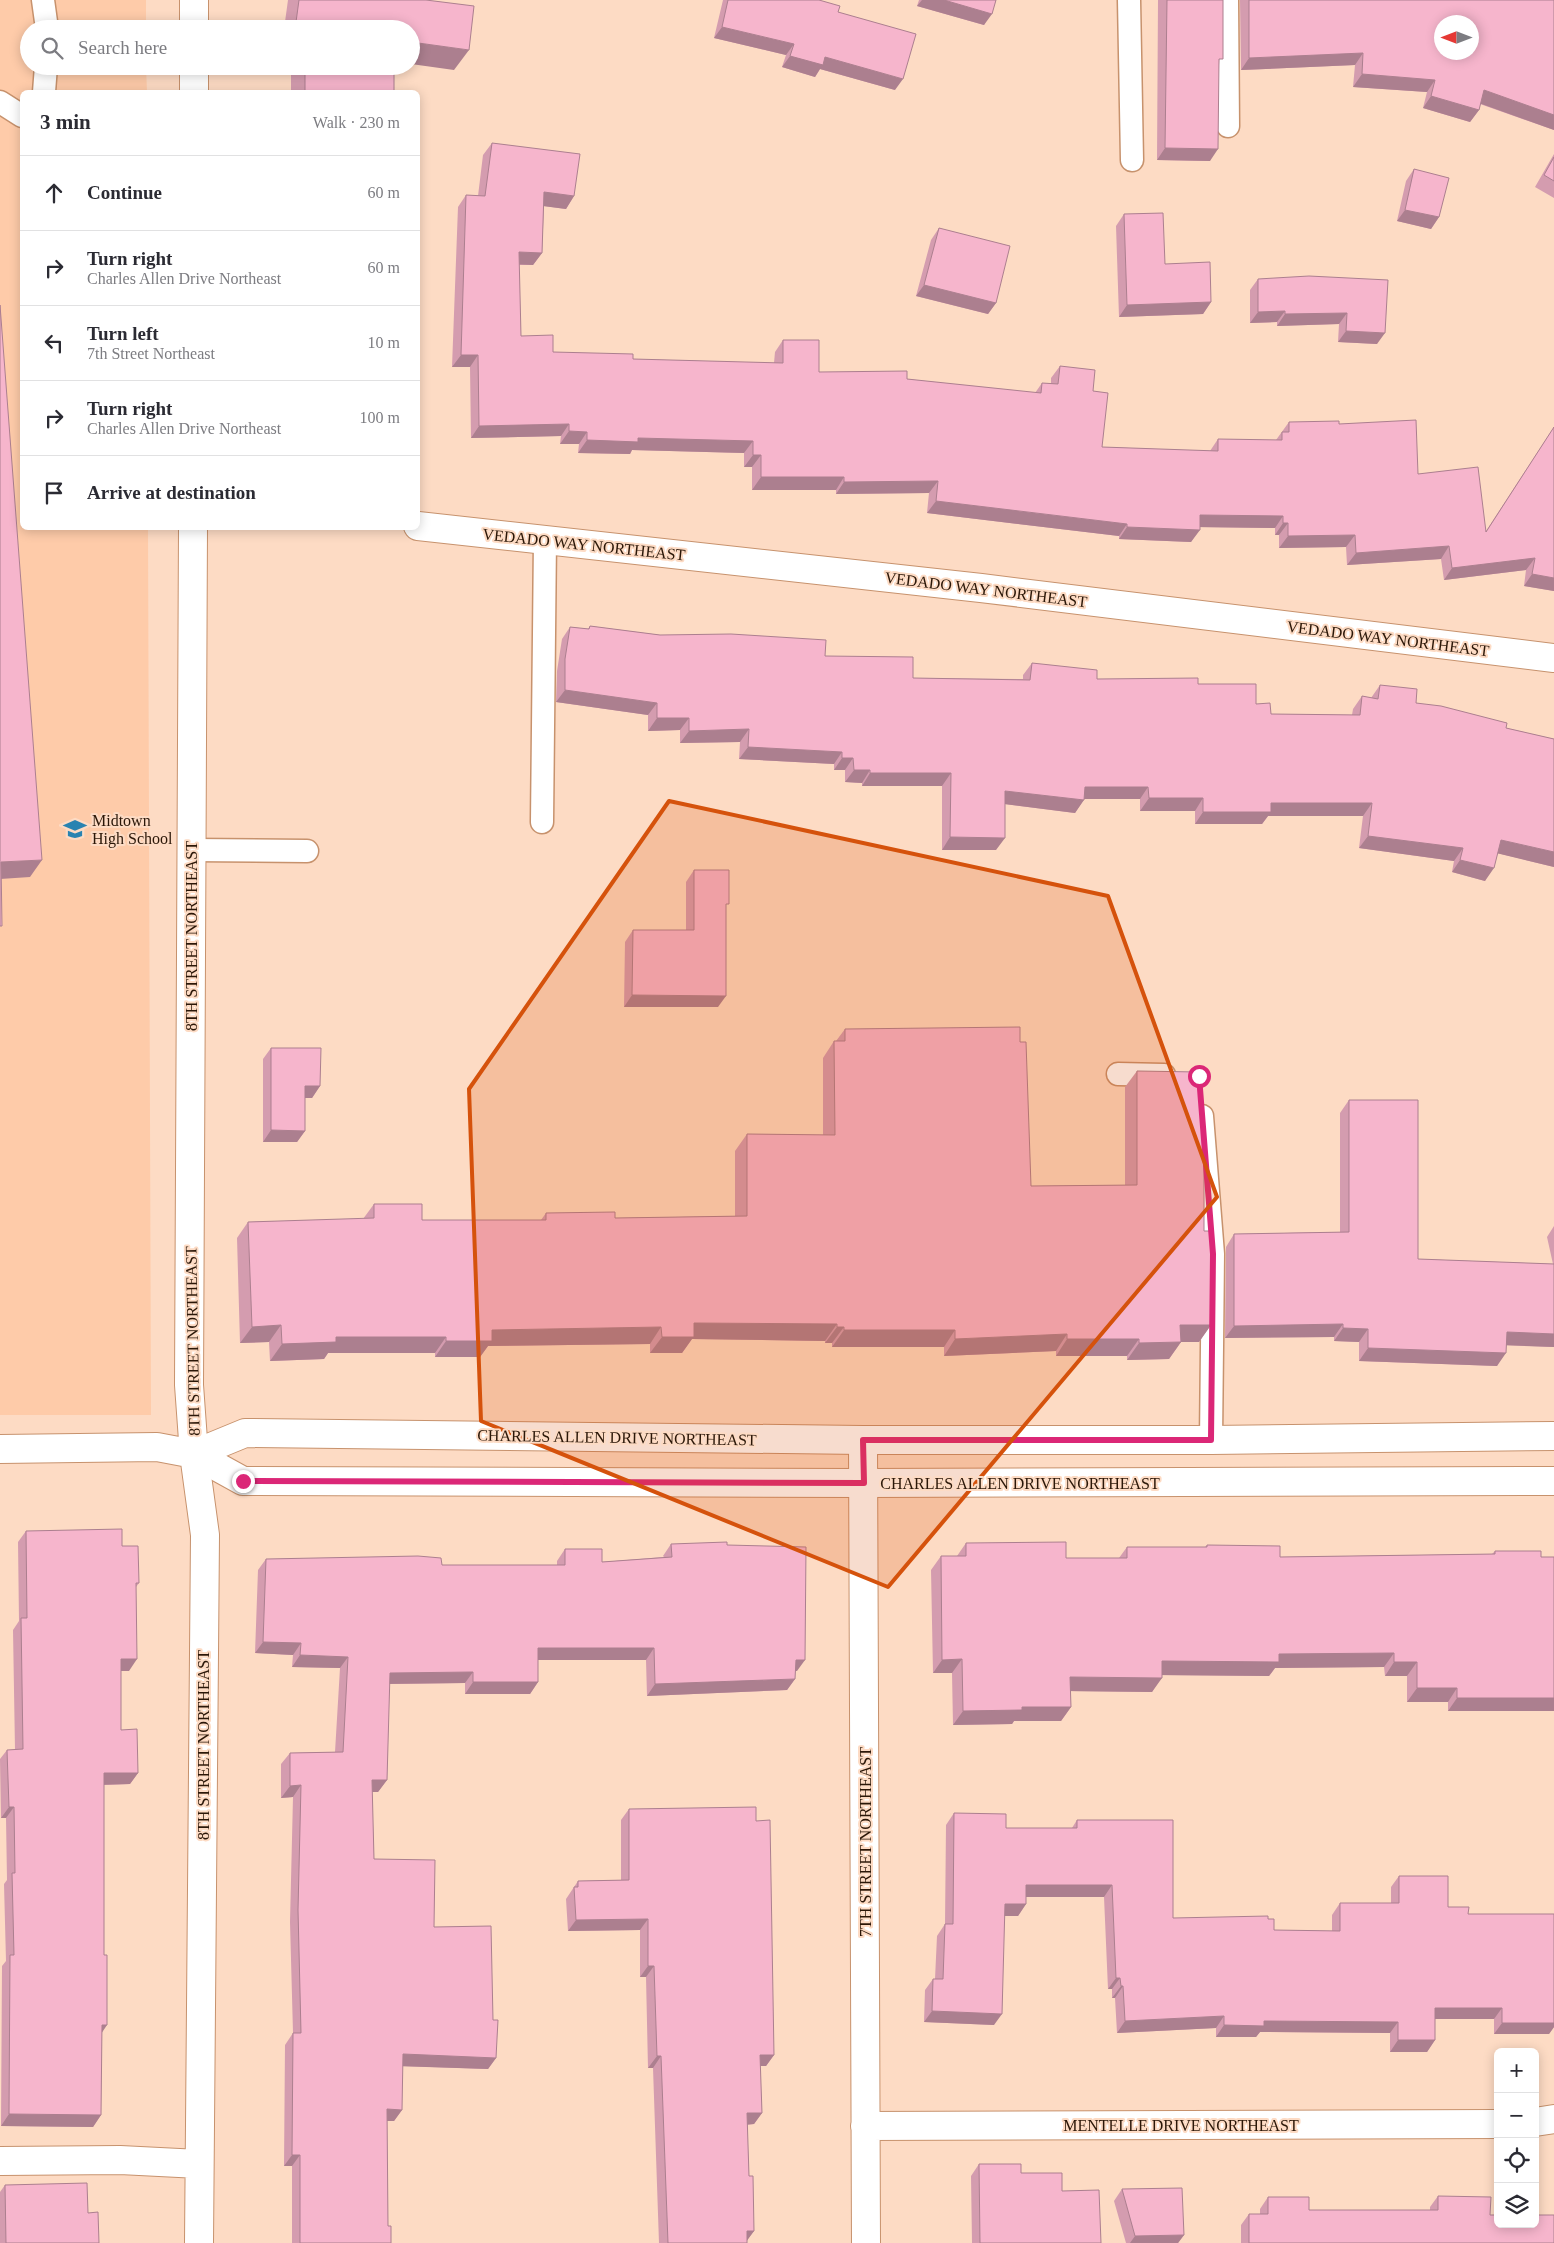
<!DOCTYPE html>
<html lang="en">
<head>
<meta charset="utf-8">
<style>
	:root { --surface:#fff; --page:#f2f2f3; --text:#2b2b33; --muted:#7c7c81; --line:#e1e1e2 }
	body { margin:0; font-family:Georgia,serif; background:var(--page); color:var(--text) }
	.controls { position:absolute; right:15px; bottom:15px; display:grid; overflow:hidden; border-radius:8px; box-shadow:0 2px 12px #0003 }
	.controls button { width:45px; height:45px; display:grid; place-items:center; padding:0; border:0; border-bottom:1px solid var(--line); background:var(--surface); color:var(--text); font:25px sans-serif }
	.compass { position:absolute; left:1434px; top:15px; width:45px; height:45px; border-radius:50%; background:var(--surface); box-shadow:0 2px 12px #0003; rotate:270deg }
	.stop { position:absolute; width:15px; height:15px; margin:-11px; border:4px solid #db2777; border-radius:50%; background:#fff }
	.stop.end { background:#db2777; border-color:#fff; box-shadow:0 1px 5px #0008 }
	.list { margin:0; padding:0; list-style:none }
	h2 { display:flex; justify-content:space-between; align-items:center; height:65px; margin:0; padding:0 20px; font-size:21px }
	h2 small { font-size:16px; font-weight:400; color:var(--muted) }
	.list li { display:grid; grid-template-columns:32px 1fr auto; gap:15px; align-items:center; box-sizing:border-box; height:75px; padding:0 20px; border-top:1px solid var(--line) }
	.list b { display:block; font-size:19px; white-space:nowrap }
	.list p { margin:0; font-size:16px; white-space:nowrap; color:var(--muted) }
	.list em { font-size:16px; font-style:normal; color:var(--muted) }
	.icon { flex:none; width:28px; height:28px; fill:none; stroke:currentColor; stroke-width:2; stroke-linecap:round; stroke-linejoin:round }
	.map { position:relative; flex:none; width:1554px; height:2243px; overflow:hidden }
	.search { position:absolute; background:var(--surface); box-shadow:0 2px 12px #0003; left:20px; top:20px; width:400px; height:55px; display:flex; align-items:center; gap:12px; box-sizing:border-box; padding:0 18px; border-radius:28px; color:var(--muted); font-size:19px }
	.panel { position:absolute; background:var(--surface); box-shadow:0 2px 12px #0003; left:20px; top:90px; width:400px; height:440px; border-radius:8px }
	.map>svg:first-child { display:block }
	.built { fill:#fecba9 }
	.lines { fill:none; stroke-linecap:round; stroke-linejoin:round }
	.service-casing { stroke:#c7926d; stroke-width:25 }
	.minor-casing { stroke:#c7926d; stroke-width:30 }
	.tertiary-casing { stroke:#c7926d; stroke-width:30 }
	.service { stroke:#fff; stroke-width:22 }
	.minor { stroke:#fff; stroke-width:28 }
	.tertiary { stroke:#fff; stroke-width:28 }
	.wall { fill:#d49caf }
	.shaded-wall { fill:#ac7f8f }
	.building { fill:#f6b5cc; stroke:#ac7f8f; fill-rule:evenodd }
	.route { stroke:#db2777; stroke-width:6 }
	.marked { fill:#d5520c; fill-opacity:0.2; stroke:#d5520c; stroke-width:4; stroke-linejoin:round }
	.labels { text-anchor:middle; stroke-width:4; stroke-linejoin:round; paint-order:stroke }
	.street-label { font-size:16px; fill:#2b1708; stroke:#fddbc4 }
	.poi-label { font-size:16px; fill:#2b1708; stroke:#fddbc4; text-anchor:start }
</style>
</head>
<body>
<div class="map">
<svg width="1554" height="2243" viewBox="0 0 1554 2243">
	<rect width="100%" height="100%" fill="#fddbc4"/>
	<path class="built" d="M0 0H146V29H29V66H146L147 92H22V528H148L151 1415H0Z"/>
	<g class="lines">
		<defs>
			<path id="service" d="M43 0 47 29
				M1129 0 1132 160
				M1227 0 1228 126
				M44 92 46 66
				M0 102 22 116
				M542 822 545 539
				M191 850 307 851
				M1118 1074 1164 1075
				M1202 1116 1213 1254 1211 1440"/>
			<path id="minor" d="M194 29V0
				M194 92V66
				M418 526 981 588 1554 658
				M193 528 189 1385 194 1454 205 1535 199 2243
				M863 1440 866 2243
				M0 1449 157 1447 194 1454
				M1535 2122 1554 2119
				M865 2126 1498 2124
				M0 2161 120 2160 199 2164"/>
			<path id="tertiary" d="M194 1454 243 1481 864 1483 1554 1481
				M194 1454 245 1433 863 1440H1211L1554 1436"/>
		</defs>
		<use href="#service" class="service-casing"/>
		<use href="#minor" class="minor-casing"/>
		<use href="#tertiary" class="tertiary-casing"/>
		<use href="#service" class="service"/>
		<use href="#minor" class="minor"/>
		<use href="#tertiary" class="tertiary"/>
	</g>
	<path class="wall" d="M288 0H426L454 70 411 29H284Z
		M723 0H819L838 12 895 90 820 69 815 77 782 67 786 55 714 38Z
		M919 0H996L984 25 917 6Z
		M1158 0H1223L1219 65 1210 161 1157 160Z
		M1240 0H1554V130L1480 104 1479 110 1470 122 1423 108 1427 92 1353 87 1355 65 1241 70Z
		M291 66H398L394 72V92H291Z
		M492 143 574 196 566 209 544 206 542 253 533 265H519L521 336 553 352 633 359 774 363 775 352 783 340 819 372 907 379 1035 393 1042 383 1051 384V378L1060 366 1093 391 1102 447 1210 451 1218 439 1276 440 1289 422 1339 424 1418 474 1486 531 1554 427V591L1524 586 1526 570 1444 580 1441 559 1347 565 1346 547 1279 548V535H1275V528L1200 527 1191 542 1119 539V536L927 513 929 493 836 494V490H752V467H744V453L632 450 630 454 578 453 579 444H560L561 436 471 438 470 367H452L458 207 466 195 478 196 483 155Z
		M1554 154V198L1535 187Z
		M1414 169 1439 217 1431 229 1397 221 1406 181Z
		M1124 214 1165 264 1211 302 1203 314 1119 317 1116 226Z
		M939 228 996 303 988 314 916 296 931 240Z
		M1258 279 1388 280 1377 344 1338 342 1339 324 1277 326V322L1250 323V290Z
		M590 626 660 635 825 656 913 678 1023 679V675L1032 663 1097 679 1198 684 1256 704 1271 714 1352 715 1353 709 1362 696 1371 698 1380 685 1416 703 1506 728 1554 739V867L1497 853 1485 881 1452 872 1454 861 1359 848 1363 816H1268L1262 824H1195V811H1140V799H1084L1075 813 1005 804 996 850H942V786H862V783L845 782V770H834V764L739 759 740 742 680 743V730L648 731V715L556 702 557 671 562 639 570 627 588 629Z
		M694 870 726 909 718 1007H624L625 942 633 930H686V882Z
		M845 1029 1031 1186 1125 1185V1087L1137 1071 1204 1231 1211 1325 1199 1342H1181L1169 1359 1127 1360V1356H1056V1351L944 1356V1347H832V1343H825V1341L692 1339 682 1353H650V1344L488 1346 480 1357H435V1353H328L324 1359 270 1361 269 1342 240 1343 237 1238 248 1222 363 1219 374 1204 422 1220H541L546 1213 615 1218 735 1216V1151L747 1134 823 1135V1058L834 1041H836Z
		M271 1048 320 1086 312 1098H305V1131L297 1142H263V1059Z
		M1349 1100 1418 1259 1553 1264 1547 1237 1554 1226V1347L1506 1345 1497 1366 1359 1361V1342L1334 1341V1337L1225 1338 1226 1247 1234 1234 1340 1232V1113Z
		M26 1531 122 1546 139 1583 136 1587 129 1671H121V1730L138 1773 130 1784 104 1785 101 2115 93 2127 1 2126 2 1966 6 1961 4 1884 7 1880 6 1818H1L0 1759 7 1750H15L13 1630 19 1621 18 1542Z
		M966 1543 1066 1558H1119L1127 1547H1205L1207 1545 1280 1557 1492 1554 1495 1551 1541 1557 1554 1711H1448V1702H1407V1676H1385L1384 1667 1275 1668 1269 1676 1162 1675 1152 1692 1070 1691 1071 1707 1061 1721H1014L1012 1724 953 1725 952 1673H933L931 1570 941 1556H957Z
		M671 1544 727 1545 797 1671H795V1679L787 1690 647 1696 646 1660H538V1682L530 1694H465V1683L389 1684 387 1780 378 1792H372L374 1859 434 1927 493 2020 496 2058 488 2069 402 2066V2110L394 2121H387L388 2226 391 2243H292V2166H284L285 2045 293 2033 290 1922 293 1797 281 1798V1764L290 1753 335 1752 340 1668 292 1667 293 1655 255 1653 258 1570 266 1559 442 1565H557V1561L565 1549 602 1562 664 1557 663 1556Z
		M629 1809 756 1821 774 2055 766 2066H760L762 2113 754 2124 747 2125 749 2176 754 2231 747 2240V2243H659L653 2068H648L646 1977H640V1930L568 1931 566 1899 578 1881 621 1880V1820Z
		M954 1813 1006 1828H1072L1077 1820 1173 1918 1268 1919 1274 1930 1332 1931V1915L1340 1903H1391V1887L1399 1876 1448 1907 1468 1914H1554V2027L1549 2034H1494V2019H1435V2040L1427 2052H1390V2033L1260 2032 1256 2037H1216V2028L1117 2033 1115 1998H1112V1989H1108L1104 1897H1026V1904L1018 1916H1004L994 2025 924 2022 925 1990 933 1979H935L937 1936 945 1924 946 1825Z
		M979 2164 1021 2173 1062 2191 1101 2243H972L971 2176Z
		M5 2185 88 2213 99 2243H0V2192Z
		M1122 2189 1184 2235 1178 2243H1126L1114 2201Z
		M1438 2196 1490 2215 1554 2243H1241V2225L1249 2214H1260V2209L1268 2197 1309 2210H1430V2207Z"/>
	<path class="shaded-wall" d="M922 0H944L992 14 984 25 917 6Z
		M296 22 305 23 301 29H291Z
		M722 27 794 44 786 55 714 38Z
		M411 42 469 50 454 70 411 64Z
		M1363 53 1355 65 1241 70 1249 58Z
		M790 56 825 57 903 79 895 90 820 69 815 77 782 67Z
		M389 66H398L387 82Z
		M1362 74 1435 80 1427 92 1353 87Z
		M1484 90 1554 115V130L1476 102Z
		M1431 96 1479 110 1470 122 1423 108Z
		M1165 148 1218 149 1210 161 1157 160Z
		M544 192 574 196 566 209 535 205Z
		M1405 210 1439 217 1431 229 1397 221Z
		M519 252 542 253 533 265 510 264Z
		M924 285 996 303 988 314 916 296Z
		M1211 302 1203 314 1119 317 1127 305Z
		M1285 311 1277 322 1250 323 1258 312Z
		M1347 313 1339 324 1277 326 1285 314Z
		M1346 331 1385 333 1377 344 1338 342Z
		M461 355H478L470 367H452Z
		M569 424 561 436 471 438 479 426Z
		M569 431 587 432 579 444H560Z
		M638 438 753 441 744 453 632 450 630 454 578 453 587 440Z
		M753 455H761L752 467H744Z
		M761 477H844L836 490H752Z
		M938 481 929 493 836 494 844 482Z
		M936 501 1127 524 1119 536 927 513Z
		M1200 515 1283 516 1275 528 1192 527Z
		M1283 523H1288L1279 535H1275Z
		M1127 527 1200 530 1191 542 1119 539Z
		M1355 535 1346 547 1279 548 1288 536Z
		M1449 546 1441 559 1347 565 1356 553Z
		M1535 558 1526 570 1444 580 1452 568Z
		M1532 574 1554 578V591L1524 586Z
		M565 690 657 703 648 715 556 702Z
		M657 718H689L680 730 648 731Z
		M749 729 740 742 680 743 689 731Z
		M748 747 842 752 834 764 739 759Z
		M842 758H853L845 770H834Z
		M854 770H870L862 783 845 782Z
		M870 773H951L942 786H862Z
		M1085 787H1148L1140 799H1077Z
		M1005 791 1084 800 1075 813 996 803Z
		M1149 798H1203L1195 811H1140Z
		M1271 803H1372L1363 816H1268L1262 824H1195L1203 812Z
		M1368 836 1463 848 1454 861 1359 848Z
		M950 837 1005 838 996 850H942Z
		M1501 840 1554 852V867L1492 852Z
		M42 860 30 877 0 879 1 862Z
		M1460 860 1494 868 1485 881 1452 872Z
		M632 995 726 996 718 1007H624Z
		M305 1086H320L312 1098H297Z
		M271 1130 305 1131 297 1142H263Z
		M694 1323 837 1324 825 1341 692 1339 682 1353H650L662 1337Z
		M1343 1324 1334 1337 1225 1338 1234 1326Z
		M281 1325 269 1342 240 1343 252 1327Z
		M1180 1325H1211L1199 1342H1169Z
		M661 1327 650 1344 488 1346 480 1357H435L446 1341 492 1330Z
		M837 1327H844L832 1343H825Z
		M1343 1328 1368 1329 1359 1342 1334 1341Z
		M844 1330H955L944 1347H832Z
		M1507 1332 1554 1334V1347L1498 1345Z
		M1067 1334 1056 1351 944 1356 955 1339Z
		M336 1337H446L435 1353H328L324 1359 270 1361 282 1344Z
		M1067 1339H1139L1127 1356H1056Z
		M1181 1342 1169 1359 1127 1360 1139 1343Z
		M1368 1348 1506 1353 1497 1366 1359 1361Z
		M263 1642 301 1643 293 1655 255 1653Z
		M538 1648H654L646 1660H530Z
		M1394 1653 1384 1667 1275 1668 1269 1676 1153 1675 1162 1661 1279 1654Z
		M300 1655 348 1657 340 1668 292 1667Z
		M121 1659H137L129 1671H113Z
		M962 1659 952 1673H933L942 1660Z
		M796 1660H805L797 1671H788Z
		M1394 1662H1417L1407 1676H1385Z
		M473 1672 465 1683 382 1684 390 1673Z
		M1070 1677 1162 1678 1152 1692 1061 1691Z
		M795 1679 787 1690 647 1696 655 1684Z
		M473 1682H538L530 1694H465Z
		M1417 1688H1457L1448 1702H1407Z
		M1457 1698H1554V1711H1448Z
		M1022 1707H1071L1061 1721H1014L1012 1724 953 1725 963 1711Z
		M104 1773H138L130 1784 95 1785Z
		M372 1780H387L378 1792H364Z
		M301 1785 293 1797 281 1798 290 1786Z
		M9 1807H14L6 1818H1Z
		M1026 1885H1112L1104 1897H1018Z
		M1005 1904H1026L1018 1916H997Z
		M648 1919 640 1930 568 1931 576 1920Z
		M648 1966H654L646 1977H640Z
		M1116 1978H1120L1112 1989H1108Z
		M1121 1986H1123L1115 1998H1112Z
		M1435 2008H1502L1494 2019H1427Z
		M932 2011 1002 2014 994 2025 924 2022Z
		M1224 2016 1216 2028 1117 2033 1125 2021Z
		M1264 2021 1398 2022 1390 2033 1260 2032 1256 2037H1216L1224 2025Z
		M1502 2023H1554V2027L1549 2034H1494Z
		M102 2025H107L99 2037Z
		M1398 2040H1435L1427 2052H1390Z
		M403 2054 496 2058 488 2069 395 2066Z
		M760 2055H774L766 2066H752Z
		M657 2056H661L653 2068H648Z
		M387 2109 402 2110 394 2121H379Z
		M747 2113H762L754 2124 739 2125Z
		M9 2114 101 2115 93 2127 1 2126Z
		M292 2155H300L292 2166H284Z
		M747 2231H754L746 2242Z
		M1184 2235 1178 2243H1130L1135 2236Z"/>
	<path class="building" d="M299 0H426L474 6 469 50 411 42V29H305V23L296 22Z
		M728 0H819L840 6 838 12 916 34 903 79 825 57 823 65 790 56 794 44 722 27Z
		M944 0H996L992 14Z
		M1167 0H1223V59H1219L1218 149 1165 148Z
		M1249 0H1554V115L1484 90 1479 110 1431 96 1435 80 1362 74 1363 53 1249 58ZM1442 22H1472V52H1442Z
		M305 66H394V92H305Z
		M492 143 580 154 574 196 544 192 542 253 519 252 521 336 553 335V352L633 354V359L783 363V340H819V372L907 371V379L1041 393 1042 383 1058 384 1060 366 1095 370 1093 391 1108 393 1102 447 1218 451V439L1282 440V432H1289V422L1339 421V424L1416 420 1418 474 1478 467 1486 532 1554 427V578L1532 574 1535 558 1452 568 1449 546 1356 553 1355 535 1288 536V523H1283V516L1200 515V530L1127 527V524L936 501 938 481 844 482V477H761V455H753V441L638 438V442L587 440V432L569 431V424L479 426 478 355H461L466 195 485 196Z
		M1554 157V181L1544 175Z
		M1414 169 1449 178 1439 217 1405 210Z
		M1163 213 1165 264 1210 262 1211 302 1127 305 1124 214Z
		M939 228 1010 246 996 303 924 285Z
		M1309 276 1388 280 1385 333 1346 331 1347 313 1285 314V311L1258 312V279Z
		M0 305 42 860 1 862 2 926H0Z
		M590 626 660 635 731 634 826 640 825 656 913 657V678L1030 680 1032 663 1097 670V679L1198 678V684H1256V704L1270 703 1271 714 1360 715 1362 696 1378 699 1380 685 1417 689 1416 703 1441 706 1507 723 1506 728 1554 739V852L1501 840 1494 868 1460 860 1463 848 1368 836 1372 803H1271V812H1203V798H1149L1148 787H1085L1084 800 1005 791V838L950 837 951 773H870V770H854L853 758H842V752L748 747 749 729 689 731V718H657V703L565 690V659L570 627 589 629Z
		M694 870H729V904H726V996L632 995 633 930H694Z
		M1020 1027V1042H1026L1031 1186 1137 1185V1071L1198 1072 1204 1145V1231H1211L1212 1238 1211 1325H1180L1181 1342 1139 1343V1339H1067V1334L955 1339V1330H844V1327H837V1324L694 1323V1337H662L661 1327 492 1330V1341H446V1337H336V1342L282 1344 281 1325 252 1327 248 1222 374 1218V1204H422V1220H546V1213L615 1212V1218L747 1216V1134L835 1135 834 1041H845V1029Z
		M271 1048H321L320 1086H305V1131L271 1130Z
		M1349 1100H1418V1259L1554 1264V1334L1507 1332 1506 1353 1368 1348V1329L1343 1328V1324L1234 1326V1234L1349 1232Z
		M122 1529V1546H138L139 1583H136L137 1659H121V1730L137 1729 138 1773H104V1955H107V2025H102L101 2115 9 2114 10 1955H14L12 1873H15L14 1807H9L7 1750 23 1749 21 1618H27L26 1531Z
		M727 1542V1545L806 1547 805 1660H796L795 1679 655 1684 654 1648H538V1682H473V1672L390 1673 387 1780H372L374 1859 435 1860 434 1927 491 1926 493 2020H498L496 2058 403 2054 402 2110 387 2109 388 2226H391V2243H300V2155H292L293 2033H301L298 1910 301 1785 290 1786V1753L343 1752 348 1657 300 1655 301 1643 263 1642 266 1559 418 1556 441 1558 442 1565H565V1549H602V1562L672 1557 671 1544Z
		M1066 1542V1558H1127V1547H1207V1545L1280 1546V1557L1495 1554V1551H1541V1557H1554V1698H1457V1688H1417V1662H1394V1653L1279 1654V1662L1162 1661V1678L1070 1677 1071 1707H1022V1710L963 1711 962 1659 942 1660 941 1556H966V1543Z
		M756 1807V1821L770 1820 774 2055H760L762 2113H747L749 2176H753L754 2231H747V2243H668L661 2056H657L654 1966H648V1919L576 1920 574 1887H578V1881L629 1880V1809Z
		M954 1813 1006 1814V1828H1077V1820H1173V1918L1268 1916V1919H1274V1930L1340 1931V1903H1399V1876H1448V1907H1469L1468 1914H1554V2023H1502V2008H1435V2040H1398V2022L1264 2021V2026L1224 2025V2016L1125 2021 1123 1986H1121L1120 1978H1116L1112 1885H1026V1904H1005L1002 2014 932 2011 933 1979H943L945 1924H953Z
		M979 2164H1021V2173H1062V2191L1099 2190 1101 2243H980Z
		M87 2183 88 2213 98 2212 99 2243H6L5 2185Z
		M1182 2188 1184 2235 1135 2236 1122 2189Z
		M1438 2196 1491 2197 1490 2215H1498V2224H1535V2215H1554V2243H1249V2214H1268V2197H1309V2210H1438Z"/>
	<g class="lines">
		<path class="route" d="M243 1481 864 1483 863 1440H1211L1213 1254 1199 1076"/>
	</g>
	<path class="marked" d="M669 801 1108 896 1217 1197 888 1587 481 1421 469 1089Z"/>
	<defs>
		<symbol id="school-bare" viewBox="-9 -9 18 18"><path d="M0-5L7-2L0 1L-7-2ZM-4 1L0 2.5L4 1V4Q0 6-4 4Z" fill="#2983b1" stroke="#fddbc4" stroke-width="2.5" paint-order="stroke"/></symbol>
	</defs>
	<g fill-rule="evenodd">
		<use href="#school-bare" x="59" y="813" width="32" height="32"/>
	</g>
	<g class="labels">
		<g class="street-label">
			<text transform="translate(584 544) rotate(6)" y="6">VEDADO WAY NORTHEAST</text>
			<text transform="translate(986 589) rotate(7)" y="6">VEDADO WAY NORTHEAST</text>
			<text transform="translate(1388 638) rotate(7)" y="6">VEDADO WAY NORTHEAST</text>
			<text transform="translate(191 936) rotate(-90)" y="6">8TH STREET NORTHEAST</text>
			<text transform="translate(192 1341) rotate(-91)" y="6">8TH STREET NORTHEAST</text>
			<text transform="translate(617 1437) rotate(1)" y="6">CHARLES ALLEN DRIVE NORTHEAST</text>
			<text x="1020" y="1489">CHARLES ALLEN DRIVE NORTHEAST</text>
			<text transform="translate(203 1745) rotate(-90)" y="6">8TH STREET NORTHEAST</text>
			<text transform="translate(865 1842) rotate(-90)" y="6">7TH STREET NORTHEAST</text>
			<text x="1181" y="2131">MENTELLE DRIVE NORTHEAST</text>
		</g>
		<g class="poi-label">
			<text x="92" y="826">Midtown<tspan x="92" dy="18">High School</tspan></text>
		</g>
	</g>
</svg>
<div class="controls">
<button>+</button>
<button>−</button>
<button><svg class="icon" aria-label="locate" viewBox="0 0 24 24"><circle cx="12" cy="12" r="6"/><path d="M12 2v4M12 18v4M2 12h4M18 12h4"/></svg></button>
<button><svg class="icon" aria-label="layers" viewBox="0 0 24 24"><path d="M12 4l9 5-9 5-9-5zM3 14l9 5 9-5"/></svg></button>
</div>
<svg class="compass" viewBox="-18 -18 36 36"><path d="M0-13l5 13h-10z" fill="#e53935"/><path d="M0 13l5-13h-10z" fill="#7c7c81"/></svg>
<div class="stop" style="left:1199px;top:1076px"></div>
<div class="stop end" style="left:243px;top:1481px"></div>
<div class="search"><svg class="icon" aria-label="search" viewBox="0 0 24 24"><circle cx="10" cy="10" r="6"/><path d="M15 15l6 6"/></svg>Search here</div>
<section class="panel">
<h2>3 min<small>Walk · 230 m</small></h2>
<ul class="list">
<li><svg class="icon" aria-label="ahead" viewBox="0 0 24 24"><path d="M12 20V5M6 11l6-6 6 6"/></svg><div><b>Continue</b></div><em>60 m</em></li>
<li><svg class="icon" aria-label="right" viewBox="0 0 24 24"><path d="M7 20v-9h11M14 6l5 5-5 5"/></svg><div><b>Turn right</b><p>Charles Allen Drive Northeast</p></div><em>60 m</em></li>
<li><svg class="icon" aria-label="left" viewBox="0 0 24 24"><path d="M17 20v-9H6M10 6l-5 5 5 5"/></svg><div><b>Turn left</b><p>7th Street Northeast</p></div><em>10 m</em></li>
<li><svg class="icon" aria-label="right" viewBox="0 0 24 24"><path d="M7 20v-9h11M14 6l5 5-5 5"/></svg><div><b>Turn right</b><p>Charles Allen Drive Northeast</p></div><em>100 m</em></li>
<li><svg class="icon" aria-label="arrive" viewBox="0 0 24 24"><path d="M6 21V4h12l-3 4 3 4H6"/></svg><div><b>Arrive at destination</b></div></li>
</ul>
</section>
</div>
</body>
</html>
